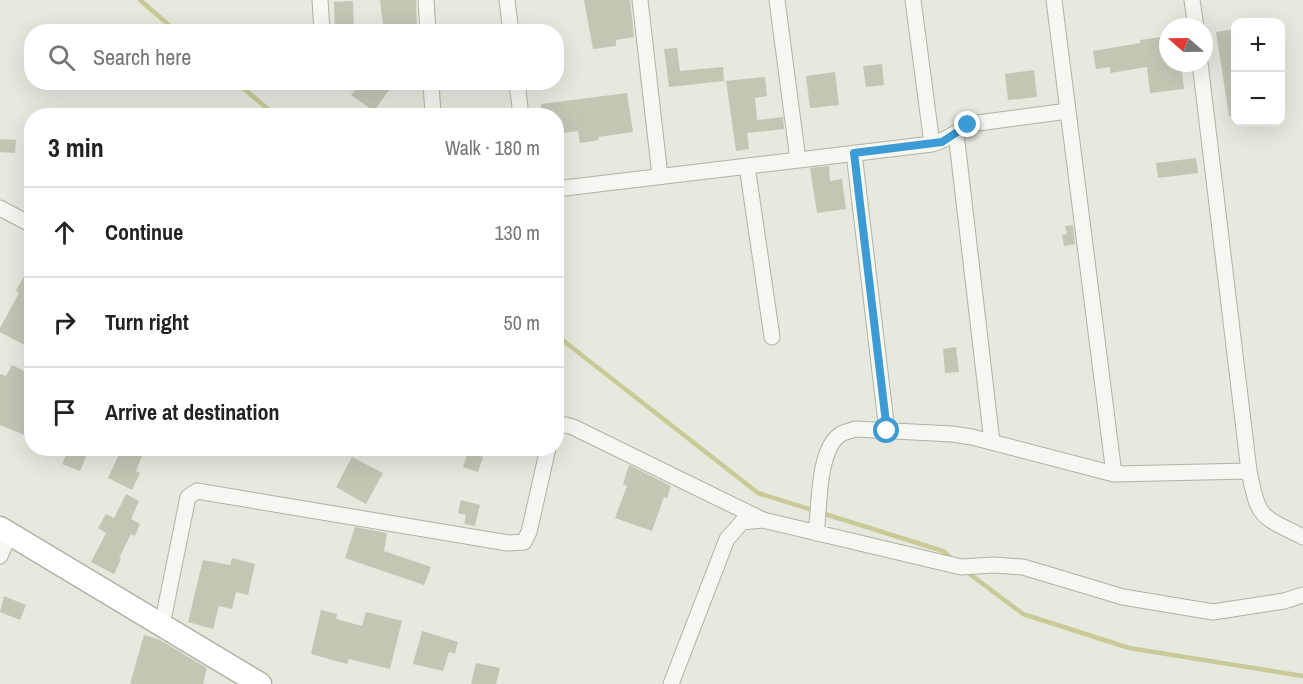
<!DOCTYPE html>
<html lang="en">
<head>
<meta charset="utf-8">
<style>
	:root { --surface:#fff; --page:#f2f2f2; --text:#222; --muted:#767676; --line:#e0e0e0 }
	body { margin:0; font-family:"Archivo Narrow",sans-serif; background:var(--page); color:var(--text) }
	.controls { position:absolute; right:18px; top:18px; display:grid; overflow:hidden; border-radius:12px; box-shadow:0 6px 24px #0002 }
	.controls button { width:54px; height:54px; display:grid; place-items:center; padding:0; border:0; border-bottom:2px solid var(--line); background:var(--surface); color:var(--text); font:30px sans-serif }
	.compass { position:absolute; left:1159px; top:18px; width:54px; height:54px; border-radius:50%; background:var(--surface); box-shadow:0 6px 24px #0002; rotate:290deg }
	.stop { position:absolute; width:18px; height:18px; margin:-14px; border:4px solid #3c9ad4; border-radius:50%; background:#fff }
	.stop.end { background:#3c9ad4; border-color:#fff; box-shadow:0 2px 6px #0008 }
	.list { margin:0; padding:0; list-style:none }
	h2 { display:flex; justify-content:space-between; align-items:center; height:78px; margin:0; padding:0 24px; font-size:26px }
	h2 small { font-size:20px; font-weight:400; color:var(--muted) }
	.list li { display:grid; grid-template-columns:39px 1fr auto; gap:18px; align-items:center; box-sizing:border-box; height:90px; padding:0 24px; border-top:2px solid var(--line) }
	.list b { display:block; font-size:22px; white-space:nowrap }
	.list em { font-size:20px; font-style:normal; color:var(--muted) }
	.icon { flex:none; width:33px; height:33px; fill:none; stroke:currentColor; stroke-width:2; stroke-linecap:round; stroke-linejoin:round }
	.map { position:relative; flex:none; width:1303px; height:684px; overflow:hidden }
	.search { position:absolute; background:var(--surface); box-shadow:0 6px 24px #0002; left:24px; top:24px; width:540px; height:66px; display:flex; align-items:center; gap:15px; box-sizing:border-box; padding:0 21px; border-radius:24px; color:var(--muted); font-size:22px }
	.panel { position:absolute; background:var(--surface); box-shadow:0 6px 24px #0002; left:24px; top:108px; width:540px; height:348px; border-radius:24px }
	.map>svg:first-child { display:block }
	.lines { fill:none; stroke-linecap:round; stroke-linejoin:round }
	.stream { stroke:#c8cb97; stroke-width:4.5 }
	.building { fill:#c3c5b5 }
	.street-casing { stroke:#b0b2a3; stroke-width:17 }
	.secondary-casing { stroke:#b0b2a3; stroke-width:25 }
	.street { stroke:#f5f7f1; stroke-width:15 }
	.secondary { stroke:#fff; stroke-width:22 }
	.route { stroke:#3c9ad4; stroke-width:8 }
</style>
</head>
<body>
<div class="map">
<svg width="1303" height="684" viewBox="0 0 1303 684">
	<rect width="100%" height="100%" fill="#e7e8de"/>
	<g class="lines">
		<path class="stream" d="M140 0 177 32
			M236 82 276 116
			M556 335 758 493 943 551 952 559
			M967 572 1023 614 1129 648 1303 676"/>
	</g>
	<path class="building" d="M380 0H416L417 32H384Z
		M584 0H630L634 37 616 40V46L593 49Z
		M353 1 354 32H335L334 2Z
		M1236 29V116H1229L1216 32Z
		M1168 36V63H1181L1184 89 1150 93 1147 67 1110 73V67L1096 69 1093 51 1140 43V40Z
		M677 48 680 71 723 67 724 81 669 87 664 49Z
		M882 64 884 85 866 87 863 66Z
		M1034 70 1037 97 1008 100 1005 74Z
		M835 72 839 105 810 108 806 76Z
		M765 77 767 96 755 98 757 120 783 117 784 129 747 133 749 149 736 151 726 81Z
		M361 82H379L389 90 374 111 351 95Z
		M627 93 633 132 598 137 599 140 580 143 578 131 556 134V116H542L541 104Z
		M0 139 16 140 15 153 0 152Z
		M1196 158 1198 173 1158 178 1156 163Z
		M829 166 830 181 842 179 846 209 817 213 810 168Z
		M1073 225 1075 244 1064 246 1062 235 1067 234 1065 226Z
		M32 261V349L0 332V328L19 293 16 291Z
		M956 347 959 372 945 373 943 349Z
		M12 365 32 375V438L0 425V374L6 376Z
		M69 448H90L80 471 62 464Z
		M122 448 142 456 136 471 140 473 132 490 108 478Z
		M468 452 483 457 478 472 463 467Z
		M352 457 383 473 366 504 336 487Z
		M629 465 671 486 667 498 664 497 652 531 615 518 627 486 623 484Z
		M126 494 139 501 131 519 140 524 135 536 131 534 119 558 121 559 114 574 91 562 106 533 98 528 106 514 114 518Z
		M461 500 480 505 475 526 464 524 466 515 458 513Z
		M355 527 387 533 384 551 431 567 424 585 345 558Z
		M232 558 255 564 248 595 236 592 232 609 219 606 213 629 188 622 203 560 230 565Z
		M4 596 26 605 20 620 0 612Z
		M321 610 337 614 336 619 362 626 366 612 402 621 390 669 349 659 347 664 311 654Z
		M422 631 458 642 455 654 449 652 443 671 413 664Z
		M144 635 160 640 207 668 203 684H130Z
		M476 663 500 668 496 684H471Z"/>
	<g class="lines">
		<defs>
			<path id="street" d="M320 0 322 32
				M426 0 428 32
				M507 0 511 32
				M640 0 660 176
				M777 0 798 160
				M913 0 932 144
				M1054 0 1114 474
				M1192 0 1196 27
				M1200 63 1249 471C1259 520 1260 515 1303 537
				M431 82 433 116
				M517 82 521 116
				M956 133 992 442
				M854 153 887 431
				M747 166 772 337
				M556 189 932 144C949 140 961 127 978 123L1068 111
				M0 208 32 225
				M556 428 561 424 573 427 763 520
				M816 533C820 507 817 449 841 434 845 432 850 431 855 429L952 434 972 437 1114 474 1249 471
				M0 556 10 533
				M162 625 188 497 197 491 508 543 524 542 529 532 548 448
				M671 684 727 539 742 522 763 520 961 567 994 565 1023 567 1123 597 1213 612 1284 601 1303 595"/>
			<path id="secondary" d="M0 528 260 684"/>
		</defs>
		<use href="#street" class="street-casing"/>
		<use href="#secondary" class="secondary-casing"/>
		<use href="#street" class="street"/>
		<use href="#secondary" class="secondary"/>
	</g>
	<g class="lines">
		<path class="route" d="M887 431 854 153 942 142 968 125"/>
	</g>
</svg>
<div class="controls">
<button>+</button>
<button>−</button>
</div>
<svg class="compass" viewBox="-18 -18 36 36"><path d="M0-13l5 13h-10z" fill="#e53935"/><path d="M0 13l5-13h-10z" fill="#767676"/></svg>
<div class="stop" style="left:887px;top:431px"></div>
<div class="stop end" style="left:968px;top:125px"></div>
<div class="search"><svg class="icon" aria-label="search" viewBox="0 0 24 24"><circle cx="10" cy="10" r="6"/><path d="M15 15l6 6"/></svg>Search here</div>
<section class="panel">
<h2>3 min<small>Walk · 180 m</small></h2>
<ul class="list">
<li><svg class="icon" aria-label="ahead" viewBox="0 0 24 24"><path d="M12 20V5M6 11l6-6 6 6"/></svg><div><b>Continue</b></div><em>130 m</em></li>
<li><svg class="icon" aria-label="right" viewBox="0 0 24 24"><path d="M7 20v-9h11M14 6l5 5-5 5"/></svg><div><b>Turn right</b></div><em>50 m</em></li>
<li><svg class="icon" aria-label="arrive" viewBox="0 0 24 24"><path d="M6 21V4h12l-3 4 3 4H6"/></svg><div><b>Arrive at destination</b></div></li>
</ul>
</section>
</div>
</body>
</html>
